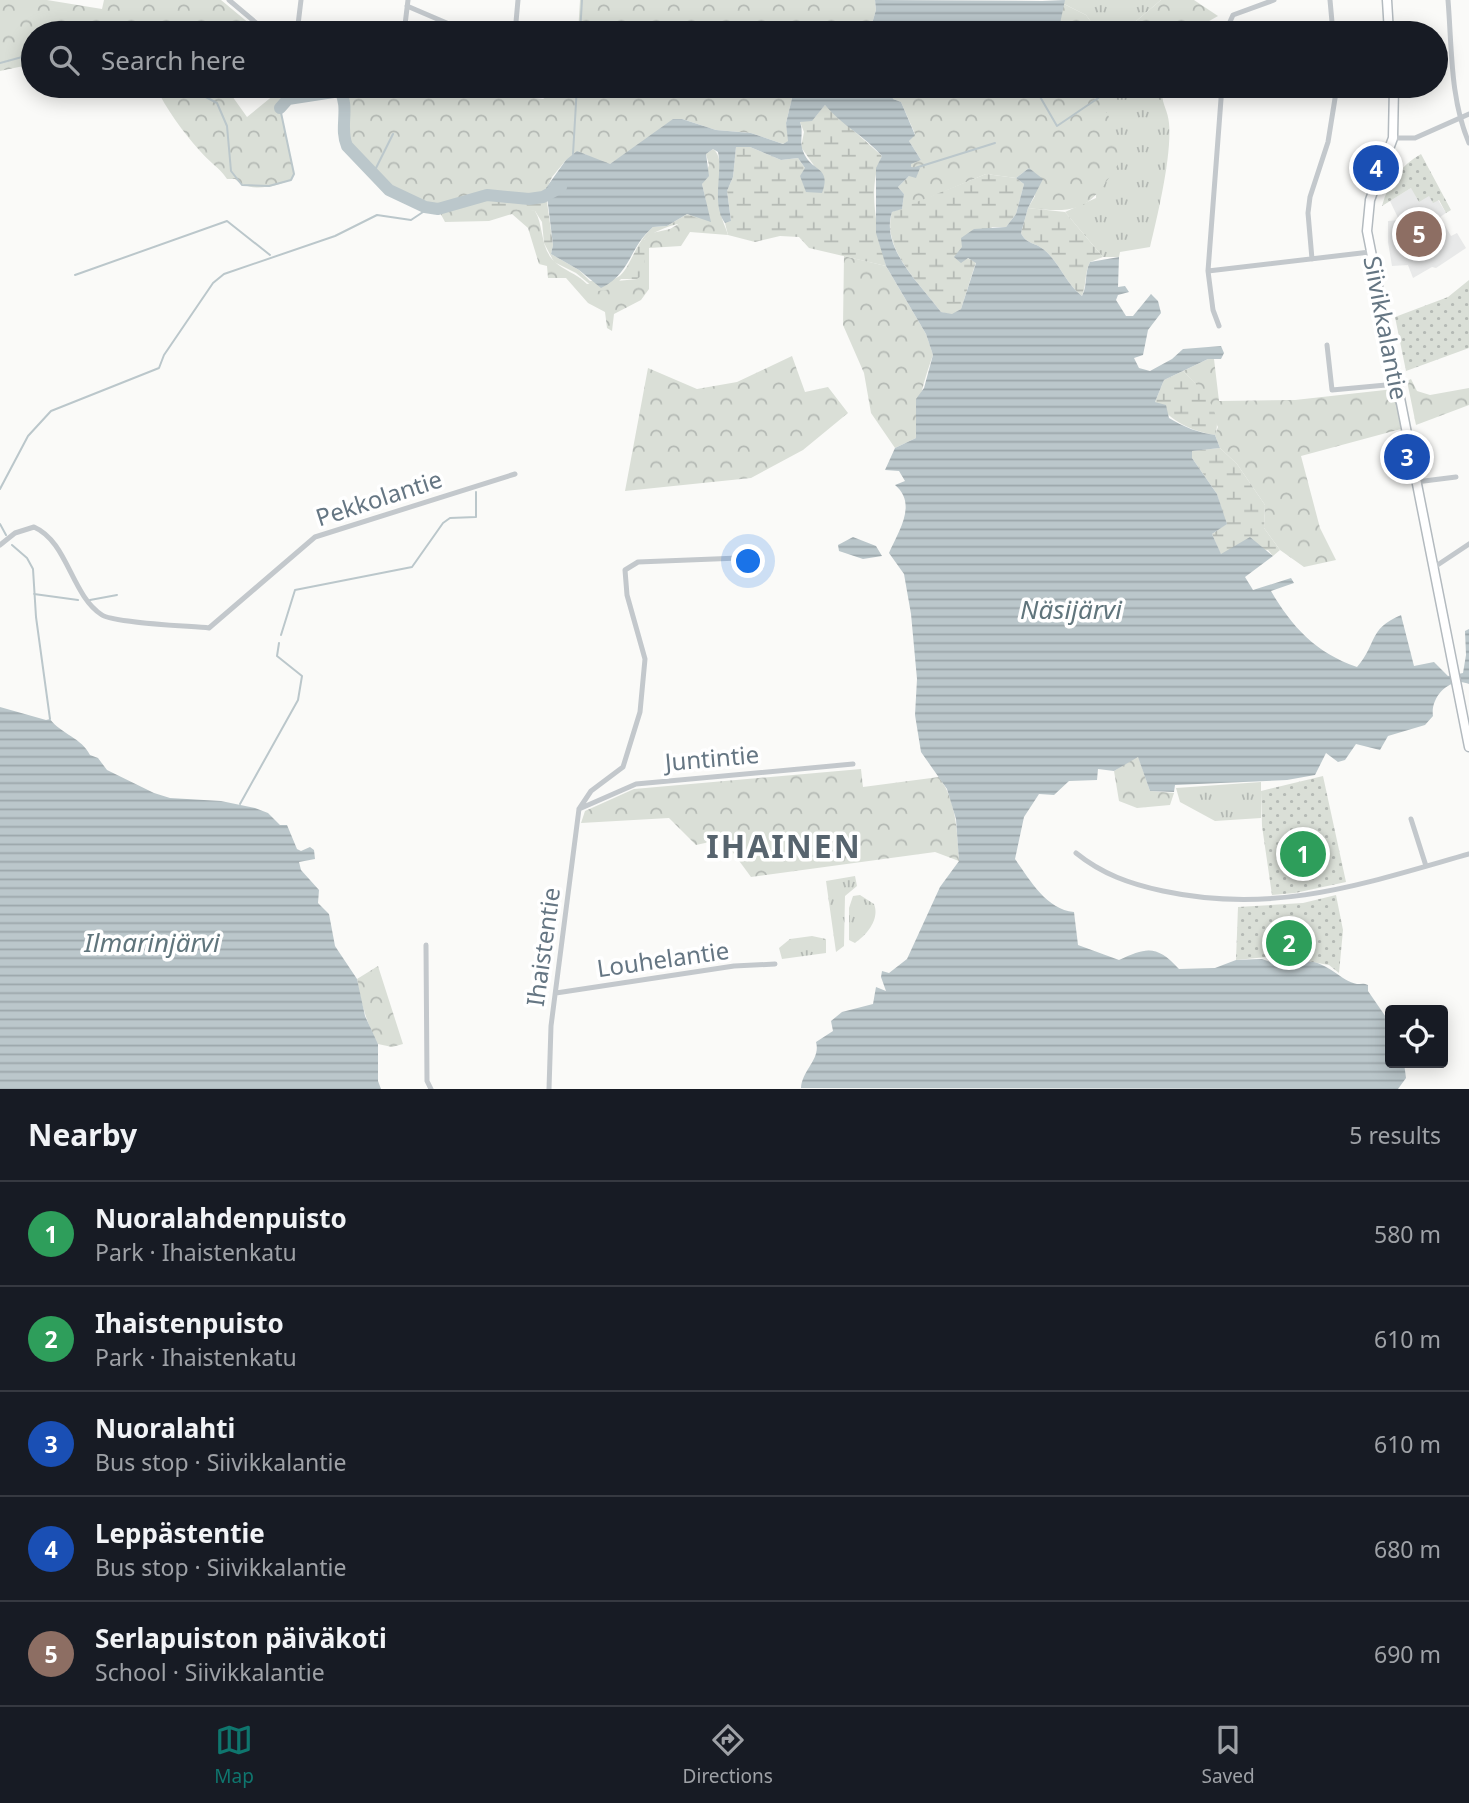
<!DOCTYPE html>
<html lang="en">
<head>
<meta charset="utf-8">
<style>
	:root { --surface:#171b24; --page:#242831; --text:#f1f3f6; --muted:#9ea1a6; --line:#363941; --accent:#0f766e }
	body { margin:0; font-family:"Noto Sans",sans-serif; background:var(--page); color:var(--text) }
	.controls { position:absolute; right:21px; bottom:21px; display:grid; overflow:hidden; border-radius:7px; box-shadow:0 4px 18px #0003 }
	.controls button { width:63px; height:63px; display:grid; place-items:center; padding:0; border:0; border-bottom:2px solid var(--line); background:var(--surface); color:var(--text); font:35px sans-serif }
	.you { position:absolute; left:749px; top:562px; width:24px; height:24px; margin:-18px; border:5px solid #fff; border-radius:50%; background:#1a73e8; box-shadow:0 0 0 10px #1a73e833 }
	.badge { display:grid; place-items:center; width:46px; height:46px; border-radius:50%; background:var(--accent); color:#fff; font-size:23px; font-weight:700 }
	.pin { position:absolute; translate:-50% -50%; border:4px solid #fff; box-shadow:0 2px 7px #0006 }
	.list { margin:0; padding:0; list-style:none }
	h2 { display:flex; justify-content:space-between; align-items:center; height:91px; margin:0; padding:0 28px; font-size:30px }
	h2 small { font-size:23px; font-weight:400; color:var(--muted) }
	.list li { display:grid; grid-template-columns:46px 1fr auto; gap:21px; align-items:center; box-sizing:border-box; height:105px; padding:0 28px; border-top:2px solid var(--line) }
	.list b { display:block; font-size:26px; white-space:nowrap }
	.list p { margin:0; font-size:23px; white-space:nowrap; color:var(--muted) }
	.list em { font-size:23px; font-style:normal; color:var(--muted) }
	.icon { flex:none; width:38px; height:38px; fill:none; stroke:currentColor; stroke-width:2; stroke-linecap:round; stroke-linejoin:round }
	.map { position:relative; flex:none; width:1469px; height:1089px; overflow:hidden }
	.search { position:absolute; background:var(--surface); box-shadow:0 4px 18px #0003; left:21px; right:21px; top:21px; height:77px; display:flex; align-items:center; gap:18px; box-sizing:border-box; padding:0 24px; border-radius:38px; color:var(--muted); font-size:26px }
	.sheet { height:616px; background:var(--surface) }
	nav { display:flex; justify-content:space-around; align-items:center; box-sizing:border-box; height:98px; border-top:2px solid var(--line); background:var(--surface); font-size:19px; color:var(--muted) }
	nav a { display:grid; justify-items:center; gap:4px }
	nav .on { color:var(--accent) }
	.map>svg:first-child { display:block }
	.built { fill:#e8e9e9 }
	.grass { fill:url(#grass-tufts) }
	.forest { fill:url(#forest-crowns) }
	.wetland { fill:url(#wetland-marsh) }
	.park { fill:url(#park-dots) }
	.pitch { fill:#dadfd7 }
	.water { fill:url(#water-rules) }
	.lines { fill:none; stroke-linecap:round; stroke-linejoin:round }
	.stream { stroke:#bbc7cb; stroke-width:2 }
	.river { stroke:#bbc7cb; stroke-width:12 }
	.secondary-casing { stroke:#b3babf; stroke-width:11 }
	.street { stroke:#c3c8cc; stroke-width:5 }
	.secondary { stroke:#fff; stroke-width:8 }
	.labels { text-anchor:middle; stroke-width:7; stroke-linejoin:round; paint-order:stroke }
	.street-label { font-size:24px; fill:#657683; stroke:#fff }
	.water-label { font-size:26px; font-style:italic; fill:#60757c; stroke:#fff }
	.district-label { font-size:32px; font-weight:bold; letter-spacing:2px; fill:#57646e; stroke:#fff }
</style>
</head>
<body>
<div class="map">
<svg width="1469" height="1089" viewBox="0 0 1469 1089">
	<defs>
		<pattern id="grass-tufts" width="24" height="20" patternUnits="userSpaceOnUse" patternTransform="scale(1.75)"><rect width="24" height="20" fill="#dadfd7"/><path d="M3 7l-1-3M5 7V3M7 7l1-3M15 17l-1-3M17 17v-4M19 17l1-3" fill="none" stroke="#b4b9b4"/></pattern>
		<pattern id="forest-crowns" width="20" height="18" patternUnits="userSpaceOnUse" patternTransform="scale(1.75)"><rect width="20" height="18" fill="#dadfd7"/><path d="M2 6a3 3 0 1 1 6 0M12 15a3 3 0 1 1 6 0" fill="none" stroke="#b4b9b4"/></pattern>
		<pattern id="wetland-marsh" width="20" height="14" patternUnits="userSpaceOnUse" patternTransform="scale(1.75)"><rect width="20" height="14" fill="#dadfd7"/><path d="M1 5h8M5 5V1M11 12h8M15 12V8" fill="none" stroke="#b4b9b4"/></pattern>
		<pattern id="park-dots" width="8" height="8" patternUnits="userSpaceOnUse" patternTransform="scale(1.75)"><rect width="8" height="8" fill="#dadfd7"/><path d="M2 2h.1M6 6h.1" fill="none" stroke="#b4b9b4" stroke-width="1.8" stroke-linecap="round"/></pattern>
		<pattern id="water-rules" width="6" height="5" patternUnits="userSpaceOnUse" patternTransform="scale(1.75)"><rect width="6" height="5" fill="#bbc7cb"/><path d="M0 2.5h6" fill="none" stroke="#9ca6aa"/></pattern>
	</defs>
	<rect width="100%" height="100%" fill="#fafaf8"/>
	<path class="built" d="M1411 188 1438 200 1446 213 1440 217 1451 236 1457 233 1466 248 1436 268 1432 267 1413 278 1408 265 1392 266 1388 242V221L1399 220 1390 201Z"/>
	<path class="grass" d="M1065 0H1161L1122 33H1099L1086 15 1062 3Z
		M1116 86H1163C1159 100 1168 109 1169 123 1172 155 1158 214 1150 247L1120 252 1119 257H1103L1065 212 1096 198 1099 97Z
		M1261 782V818L1215 821 1180 802 1176 788Z
		M855 876 857 886 845 896 844 946 836 952 826 881Z
		M860 895 874 904C880 919 867 935 855 943L849 940V908L853 896Z
		M812 936 826 939V953L782 959 779 948 790 939Z"/>
	<path class="forest" d="M0 0H47L102 9 104 0H221L261 33H33V64L0 71Z
		M580 0H875L876 10 871 27 875 33H578Z
		M1161 0H1194L1218 16 1188 33H1122Z
		M1062 3 1086 15 1099 33H1058Z
		M155 86H225L247 117 285 86H428L543 99 564 86H795L786 123 789 141 783 144 751 133 716 130 682 119 610 164 601 163 585 154 566 160 552 177 543 197 475 196 440 208C451 211 456 207 467 206 486 206 517 206 535 211 544 226 540 249 555 262 563 270 576 273 587 284L637 279 644 240 652 233 670 229 685 220 706 202 702 184 709 165 706 154 713 149C726 157 718 197 721 214 722 221 726 228 728 235L690 232 681 246 649 248V289L641 300 614 314 612 331 607 328 605 312 588 303 566 278H548L547 266 539 264 528 228 512 214 489 221 445 222 438 209C399 203 372 175 347 146 339 128 350 108 340 91L288 99 280 107 294 174 291 180C274 187 249 193 235 179H227C219 167 209 162 200 151 182 131 167 110 155 86Z
		M899 86H1013L1019 88 1013 94H1043L1042 86H1116L1099 98 1109 117 1122 158C1091 206 1086 215 1028 208L1035 196 1029 168 1016 178 986 174 902 209 904 194 898 187 909 176 911 163 921 160 909 141 915 134 901 102 893 99 892 93Z
		M844 256 886 266 926 334 933 355C924 380 915 410 916 438L895 448 871 413 864 373 843 325Z
		M792 356 805 392 828 387 848 413 803 450 751 478 625 491 648 368 697 389 737 382Z
		M1208 359H1214L1219 401 1295 400 1394 389 1401 429 1301 456 1320 528 1336 560 1304 567 1280 550 1264 528 1265 505 1237 464 1220 448 1215 435 1218 427 1195 383 1183 371Z
		M1411 379 1417 391 1430 395 1469 388V405L1416 425 1407 381Z
		M1138 756 1150 791 1174 793 1170 805 1137 808 1119 801 1114 771Z
		M861 769 863 787 939 777C957 802 957 832 959 861L935 852 751 877 723 839 696 845 669 818 581 823 585 811 634 789Z
		M378 966 403 1044 392 1047 378 1044C367 1024 360 1001 357 979Z"/>
	<path class="wetland" d="M825 105 882 156C866 190 878 231 886 266L809 248 799 237 780 236 755 242 728 235 725 223 731 221 727 191 733 177 736 147H750L781 160 798 158 805 168 815 167 801 147 804 132 800 122 815 117Z
		M986 174 1016 178 1024 184 1016 214 1006 227H992L967 258 976 262 961 309 952 315 941 312C921 285 881 249 892 212Z
		M506 195 529 199 546 195 553 245 551 254 579 270 590 281C597 280 612 281 618 277 630 270 635 242 653 227L667 226 687 214 706 222C686 220 660 226 644 240L645 273 637 279H621L612 289 598 291 576 273 554 262 544 243 542 222 535 211 465 206 450 211 438 209 475 196Z
		M1028 208 1065 212 1103 257 1090 262C1084 274 1087 284 1082 296 1065 283 1059 261 1043 249 1034 242 1026 244 1021 233Z
		M1183 371C1199 386 1224 411 1215 435 1190 431 1172 421 1155 402L1164 380Z
		M1220 448 1237 464 1265 505 1264 528 1280 550 1273 556 1268 550 1221 555 1212 534 1226 524 1217 494 1192 458V451Z"/>
	<path class="park" d="M1421 154 1451 210 1446 213 1439 200 1433 203 1429 196 1419 202 1411 188 1382 206C1388 183 1400 166 1421 154Z
		M1469 280V348L1406 371 1395 317 1448 297Z
		M1323 776 1346 882 1295 893 1272 895 1262 826 1261 791Z
		M1336 895 1343 930 1339 973 1329 965 1277 956 1236 960 1238 907 1303 903Z"/>
	<path class="pitch" d="M1328 840 1332 867 1290 874 1285 848Z"/>
	<path class="water" d="M875 0 1042 1 1065 0 1058 33H875L871 27 876 10Z
		M795 86H851L854 90C870 90 883 86 898 86L892 93 893 99 901 102 915 135 909 141 921 160 911 164V167L920 168 916 178 909 176 898 187 904 194 902 209 892 212C880 248 921 285 941 312L952 314 961 309 976 263 968 258 961 263 954 257 962 247 961 238 974 229 1006 227 1016 214 1024 184 1016 178 1029 168 1043 179 1028 208 1021 233C1026 244 1034 242 1043 249 1059 261 1065 283 1082 296 1088 285 1084 274 1090 262L1119 257 1118 287 1125 286 1129 292 1118 295 1116 300 1126 316H1133L1151 294 1158 301 1161 313 1148 330 1143 355 1134 358 1139 368 1150 371 1172 359 1183 349 1221 346 1224 353 1221 359H1208L1164 380 1155 402 1166 405 1169 418C1184 427 1199 433 1215 435L1220 448 1192 451V458L1217 494 1227 524 1212 534 1221 554 1250 537 1273 556 1245 577 1253 590 1291 578 1294 583 1271 591C1292 627 1316 653 1357 667 1378 643 1367 630 1401 615L1414 666 1434 662 1448 676 1463 673 1466 655 1465 631 1469 629V684C1450 676 1430 697 1433 716L1425 725 1388 736 1380 750 1356 744 1345 760 1338 762 1326 753 1315 775 1287 780 1175 785 1174 792 1150 791 1138 757 1114 771 1098 769 1097 780 1069 781 1054 795 1039 794 1024 817 1015 859C1030 880 1046 909 1074 912L1078 945 1119 960C1147 947 1157 945 1179 969L1215 968 1236 960 1262 959 1288 968C1319 948 1337 981 1357 984 1361 984 1364 983 1368 985V991L1390 1023V1063H1404L1406 1078 1398 1089 801 1088C802 1070 821 1059 816 1042L833 1031 831 1021 842 1012 873 1004 876 987 886 991 881 977 882 971 889 973 907 959 940 887 959 861 956 819 947 789 921 752 915 715 917 679 911 614 904 574 889 553C898 532 918 504 895 485L905 481 899 471 885 470 895 448 916 438V399L924 388 933 355 926 334 886 266 876 233V168L882 156C865 136 841 125 825 105L812 121 800 122C804 132 799 141 803 151 811 173 832 165 822 193L806 192 800 176 805 168 798 158 781 160 750 147H736L733 177 727 191 731 221 725 223C711 204 723 173 718 152L713 149 706 154 709 176 702 184 711 222 687 214 667 226 653 227C629 247 631 274 601 288L579 270 551 254 553 245 546 188 566 160 577 151 610 164 673 119H682L716 130 751 133 783 144 788 141 786 123Z
		M853 537 876 546 882 556 863 559 839 551 838 545Z
		M0 707 46 720 50 719C61 734 82 738 90 755L98 758 107 770 154 793 170 798 221 801 255 808 268 813 280 825H287L297 849 301 851 310 847 314 850 315 859 299 862 301 870 319 890 318 903 329 914 335 946 357 979 365 1016 378 1044V1081L381 1089H0Z"/>
	<g class="lines">
		<path class="stream" d="M580 33 582 0
			M0 63 33 54
			M185 86 217 103 227 126 231 171 242 185 269 186 291 180 294 174 280 108
			M1039 95 1057 126 1116 86
			M573 154 577 86
			M915 168 995 143
			M373 174 393 134
			M75 275 227 221 270 255
			M0 489 28 436 51 411 159 368 164 355 213 283 224 274 335 236 377 215 411 220 429 208
			M0 524 6 535
			M12 545 27 558 33 569 36 617 50 719
			M34 594 78 600
			M90 600 117 595
			M281 635 295 590 412 567 443 523 450 518 476 517V492
			M240 804 298 700 302 676 277 656 279 643"/>
		<path class="river" d="M280 108 288 99 340 91C350 108 339 128 347 146L389 190 425 207 438 209 487 195 529 199 543 197 561 187"/>
		<defs>
			<path id="secondary" d="M1387 0 1389 33
				M1394 86 1393 138 1370 200 1367 231 1469 747"/>
		</defs>
		<use href="#secondary" class="secondary-casing"/>
		<path class="street" d="M229 0 268 33
			M1330 0 1333 33
			M1448 0C1452 48 1450 99 1469 143
			M407 6 470 33
			M297 33 301 0
			M404 33 408 0
			M515 33 518 0
			M1225 33 1233 15 1274 0
			M1393 138H1415L1469 114
			M1312 259 1308 213 1310 197 1328 142 1337 86
			M1208 271 1370 252
			M1219 326 1213 310 1208 271 1222 86
			M1327 345 1332 390 1397 384
			M1416 482 1456 477
			M0 545 15 533 34 527C68 542 71 595 102 615 114 623 190 626 209 628L315 537 515 474
			M1433 568 1469 544
			M579 809 636 784 853 764
			M1411 819 1426 866
			M1076 853C1102 874 1130 884 1163 891 1275 915 1363 884 1469 854
			M426 945 427 1081 431 1089
			M556 993 734 966 775 964
			M549 1089 551 1026 579 809 591 791 623 767 640 712 645 659 627 595 625 570 638 562 739 558"/>
		<use href="#secondary" class="secondary"/>
	</g>
	<g class="labels">
		<g class="street-label">
			<text transform="translate(1385 328) rotate(79)" y="8">Siivikkalantie</text>
			<text transform="translate(379 499) rotate(-18)" y="8">Pekkolantie</text>
			<text transform="translate(712 759) rotate(-5)" y="8">Juntintie</text>
			<text transform="translate(544 947) rotate(-82)" y="8">Ihaistentie</text>
			<text transform="translate(663 960) rotate(-8)" y="8">Louhelantie</text>
		</g>
		<g class="water-label">
			<text x="1071" y="619">Näsijärvi</text>
			<text x="152" y="952">Ilmarinjärvi</text>
		</g>
		<g class="district-label">
			<text x="784" y="858">IHAINEN</text>
		</g>
	</g>
</svg>
<div class="controls">
<button><svg class="icon" aria-label="locate" viewBox="0 0 24 24"><circle cx="12" cy="12" r="6"/><path d="M12 2v4M12 18v4M2 12h4M18 12h4"/></svg></button>
</div>
<div class="you"></div>
<div class="pin badge" style="left:1303px;top:854px;background:#2e9e5b">1</div>
<div class="pin badge" style="left:1289px;top:943px;background:#2e9e5b">2</div>
<div class="pin badge" style="left:1407px;top:457px;background:#1a4fb4">3</div>
<div class="pin badge" style="left:1376px;top:168px;background:#1a4fb4">4</div>
<div class="pin badge" style="left:1419px;top:234px;background:#8d6e63">5</div>
<div class="search"><svg class="icon" aria-label="search" viewBox="0 0 24 24"><circle cx="10" cy="10" r="6"/><path d="M15 15l6 6"/></svg>Search here</div>
</div>
<section class="sheet">
<h2>Nearby<small>5 results</small></h2>
<ul class="list">
<li><span class="badge" style="background:#2e9e5b">1</span><div><b>Nuoralahdenpuisto</b><p>Park · Ihaistenkatu</p></div><em>580 m</em></li>
<li><span class="badge" style="background:#2e9e5b">2</span><div><b>Ihaistenpuisto</b><p>Park · Ihaistenkatu</p></div><em>610 m</em></li>
<li><span class="badge" style="background:#1a4fb4">3</span><div><b>Nuoralahti</b><p>Bus stop · Siivikkalantie</p></div><em>610 m</em></li>
<li><span class="badge" style="background:#1a4fb4">4</span><div><b>Leppästentie</b><p>Bus stop · Siivikkalantie</p></div><em>680 m</em></li>
<li><span class="badge" style="background:#8d6e63">5</span><div><b>Serlapuiston päiväkoti</b><p>School · Siivikkalantie</p></div><em>690 m</em></li>
</ul>
</section>
<nav>
<a class="on"><svg class="icon" aria-label="map" viewBox="0 0 24 24"><path d="M3 6l6-2 6 2 6-2v14l-6 2-6-2-6 2zM9 4v14M15 6v14"/></svg>Map</a>
<a><svg class="icon" aria-label="directions" viewBox="0 0 24 24"><path d="M12 3l9 9-9 9-9-9zM9 14v-3h6M13 9l2 2-2 2"/></svg>Directions</a>
<a><svg class="icon" aria-label="saved" viewBox="0 0 24 24"><path d="M7 4h10v16l-5-4-5 4z"/></svg>Saved</a>
</nav>
</body>
</html>
